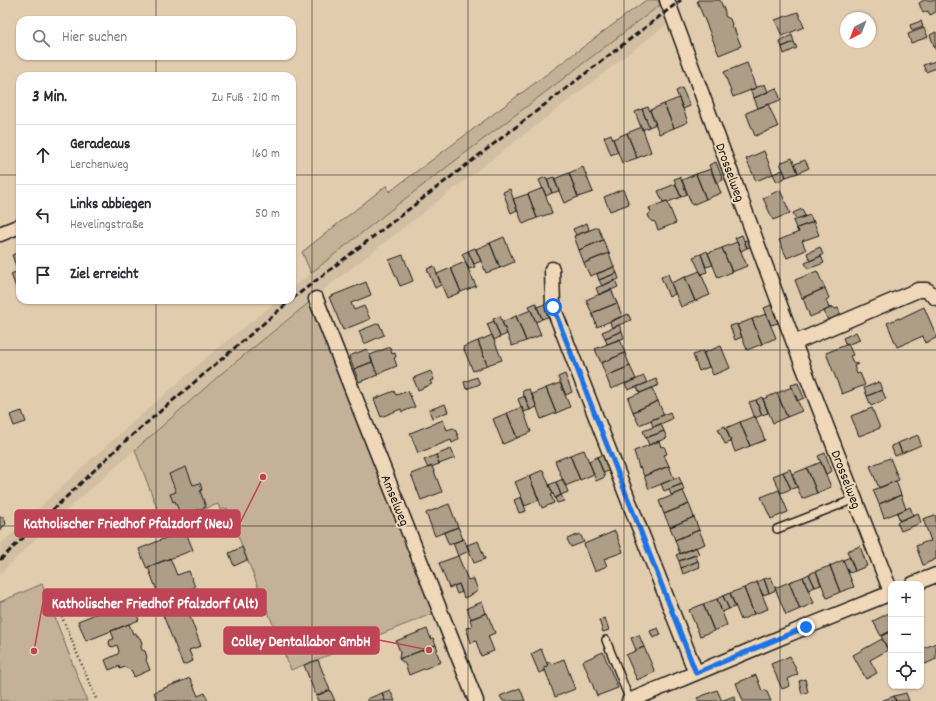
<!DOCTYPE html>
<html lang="de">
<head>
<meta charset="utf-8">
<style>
	:root { --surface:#fff; --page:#f2f2f3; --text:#2b2b33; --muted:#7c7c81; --line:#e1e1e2 }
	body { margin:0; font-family:Dekko,sans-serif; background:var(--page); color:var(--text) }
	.controls { position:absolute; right:12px; bottom:12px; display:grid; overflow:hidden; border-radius:8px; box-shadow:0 1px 3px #0004 }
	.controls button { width:36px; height:36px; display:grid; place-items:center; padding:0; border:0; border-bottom:1px solid var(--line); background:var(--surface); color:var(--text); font:20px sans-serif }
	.compass { position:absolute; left:840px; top:12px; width:36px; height:36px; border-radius:50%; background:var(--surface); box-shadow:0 1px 3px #0004; rotate:222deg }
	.stop { position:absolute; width:12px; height:12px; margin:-9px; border:3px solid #1a73e8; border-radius:50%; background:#fff }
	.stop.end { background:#1a73e8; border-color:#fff; box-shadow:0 1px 4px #0008 }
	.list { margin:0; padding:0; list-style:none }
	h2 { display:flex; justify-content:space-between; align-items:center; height:52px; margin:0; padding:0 16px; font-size:17px }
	h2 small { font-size:13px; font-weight:400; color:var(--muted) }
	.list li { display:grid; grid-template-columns:26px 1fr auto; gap:12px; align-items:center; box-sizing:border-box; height:60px; padding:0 16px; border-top:1px solid var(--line) }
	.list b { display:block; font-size:15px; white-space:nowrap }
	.list p { margin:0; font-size:13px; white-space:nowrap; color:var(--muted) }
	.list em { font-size:13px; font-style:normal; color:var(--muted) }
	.icon { flex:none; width:22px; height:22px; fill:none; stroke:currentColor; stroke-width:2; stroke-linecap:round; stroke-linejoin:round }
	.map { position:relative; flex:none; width:936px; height:701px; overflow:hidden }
	.search { position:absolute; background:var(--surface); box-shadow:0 1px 3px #0004; left:16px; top:16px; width:280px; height:44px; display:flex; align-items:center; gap:10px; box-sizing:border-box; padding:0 14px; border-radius:12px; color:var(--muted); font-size:15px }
	.panel { position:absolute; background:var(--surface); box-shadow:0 1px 3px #0004; left:16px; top:72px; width:280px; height:232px; border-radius:12px }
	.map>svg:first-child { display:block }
	.built { fill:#d2bea2 }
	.green { fill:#c5b198; stroke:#70665a }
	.building { fill:#ae9e87; stroke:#1c1c1c }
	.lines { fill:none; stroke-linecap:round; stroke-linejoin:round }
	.lane-casing { stroke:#1c1c1c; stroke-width:10 }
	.street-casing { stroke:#1c1c1c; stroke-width:17 }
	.path { stroke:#1c1c1c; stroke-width:2.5; stroke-dasharray:1 3; stroke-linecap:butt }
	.lane { stroke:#efd7b7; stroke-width:7 }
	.street { stroke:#efd7b7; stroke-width:14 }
	.rail { stroke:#1c1c1c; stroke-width:3; stroke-dasharray:6 3; stroke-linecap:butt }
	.route { stroke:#1a73e8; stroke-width:5 }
	.grid { fill:none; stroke:#1c1c1c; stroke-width:1; stroke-opacity:0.55 }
	.labels { text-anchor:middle; stroke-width:4; stroke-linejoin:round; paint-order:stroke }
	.street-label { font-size:14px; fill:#1c1c1c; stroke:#efd7b7 }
	.leader { fill:none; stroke:#bf4455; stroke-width:1.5 }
	.callout-dot { fill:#bf4455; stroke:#efd7b7; stroke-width:1.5 }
	.callout { fill:#bf4455; stroke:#bf4455; stroke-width:1.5 }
	.callout-label { font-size:15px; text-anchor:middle; font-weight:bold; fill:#fff }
</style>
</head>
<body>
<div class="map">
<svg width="936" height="701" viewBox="0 0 936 701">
	<rect width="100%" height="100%" fill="#e2ccae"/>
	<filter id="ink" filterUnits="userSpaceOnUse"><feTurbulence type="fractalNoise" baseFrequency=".025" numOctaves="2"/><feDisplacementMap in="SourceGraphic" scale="8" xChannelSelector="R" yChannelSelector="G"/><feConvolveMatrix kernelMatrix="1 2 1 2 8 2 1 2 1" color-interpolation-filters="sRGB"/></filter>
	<g filter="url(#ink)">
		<path class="built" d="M660 5 667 24 318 294 222 373 50 525 0 574V545L88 462 206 358 278 300H292V288L311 273 397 205Z"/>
		<path class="green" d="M646 0H658L660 5 397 205 311 273 302 252 387 185 389 192Z
			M312 300 434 613 291 670 227 508 220 510 218 504 163 524 135 450 222 373Z
			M42 584 87 701H0V602Z"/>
		<path class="building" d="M698 0H720L725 12V16L730 19 732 24 731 27 734 28 741 46 719 55 697 1Z
			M924 0H936V12L930 15 928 11 923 13 919 3Z
			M798 12 804 27 782 36 775 20Z
			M921 21 923 27 912 31 910 25Z
			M924 28 928 37 911 43 908 34Z
			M936 32V51L930 35Z
			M792 35 794 42 782 47 779 41Z
			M794 42 797 48 784 54 782 47Z
			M936 61V68L926 72 923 65Z
			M747 63 756 88 733 97 724 72Z
			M765 84 768 92 754 98 750 90Z
			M682 88 690 106 683 109 676 91Z
			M776 88 781 100 758 108 754 98Z
			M679 98 688 122 674 128 664 104Z
			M664 104 674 128 659 134 650 110Z
			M768 104 778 127 755 136 746 113Z
			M648 107 656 124 649 127 642 109Z
			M642 109 649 127 642 130 635 112Z
			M642 127 651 152 637 158 627 133Z
			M627 133 637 158 622 163 613 139Z
			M611 134 618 152 611 155 604 137Z
			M764 151 773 174 756 181 746 159Z
			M792 158 798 173 786 177 780 163Z
			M805 160 809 168 798 173 795 164Z
			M716 162 723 180 716 183 709 165Z
			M583 167 593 192 578 197 569 173Z
			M711 169 721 193 706 199 696 174Z
			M783 170 786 177 777 182 773 174Z
			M569 173 578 197 564 203 554 179Z
			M696 174 706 199 692 205 682 180Z
			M546 177 552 193 546 196 539 180Z
			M554 177 559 191 552 193 547 179Z
			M680 177 687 194 681 197 674 179Z
			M675 184 681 197 668 202 667 201 663 202 658 191Z
			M543 188 552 213 537 218 528 194Z
			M510 189 517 210 511 213 503 192Z
			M623 189 629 204 610 211 604 197Z
			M780 190 790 213 773 220 763 198Z
			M528 194 537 218 523 224 513 199Z
			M667 201 676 223 658 230 655 222 651 221 648 215 651 212 649 208Z
			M802 209 805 216 796 219 793 213Z
			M810 215 813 222 797 228 799 232H798L793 221Z
			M813 220 819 235 802 241 806 250 787 258 779 240 799 232 797 228 813 222Z
			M587 223 589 230 576 235 573 229Z
			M598 227 603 240 579 250 574 236Z
			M742 235 747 248 741 251 735 238Z
			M504 237 514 262 500 268 490 243Z
			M749 239 752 246 747 248 744 241Z
			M603 240 609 253 584 263 579 250Z
			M737 242 747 266 732 272 722 248Z
			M490 243 500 268 486 273 476 249Z
			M820 247 823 255 810 261 807 253Z
			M475 248 481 261 474 264 468 251Z
			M722 248 732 272 718 278 708 253Z
			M468 251 475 267 469 269 462 254Z
			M707 251 713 265 706 267 701 254Z
			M20 252V277L12 255Z
			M609 253 614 267 590 276 584 263Z
			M701 254 707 272 701 274 693 257Z
			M403 255 413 281 400 286 389 260Z
			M821 256 824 263 808 269 805 263Z
			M465 262 476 286 461 292 451 268Z
			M434 266 441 285 435 288 427 269Z
			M614 267 617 273 599 280 597 274Z
			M451 268 461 292 447 298 437 274Z
			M18 271 20 277V292L18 293 11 274Z
			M700 271 710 295 695 301 685 277Z
			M817 271 825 288 802 298 795 280Z
			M617 273 619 279 602 286 599 280Z
			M668 274 675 294 669 297 661 277Z
			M685 277 695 301 681 307 671 283Z
			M615 280 618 287 599 295 596 288Z
			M366 282 371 295 351 303 354 310 364 306 370 319 343 330 329 297Z
			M825 288 829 298 826 300 829 308 833 307 810 317 803 298H802Z
			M611 289 617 303 592 313 586 300Z
			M536 303 542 319 536 322 529 306Z
			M617 303 622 316 597 327 592 313Z
			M545 304 550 316 542 319 537 307Z
			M771 305 778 323 771 325 764 308Z
			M833 307 835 309 838 308 841 315 828 321 824 311Z
			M924 307 936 335V338L925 343 923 336 897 347 887 323 899 318V319Z
			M531 310 541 335 526 341 516 316Z
			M628 314 631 320 612 328 610 322Z
			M766 314 776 338 762 344 752 319Z
			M500 316 507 334 500 337 493 319Z
			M516 316 526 341 512 346 502 322Z
			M752 319 762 344 747 350 737 325Z
			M494 321 500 337 494 340 487 324Z
			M379 323 384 335 364 344 359 331Z
			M737 324 742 337 735 340 730 326Z
			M619 325 622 331 605 338 602 332Z
			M622 331 624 338 607 344 605 338Z
			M856 332 860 340 846 345 843 338Z
			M492 335 502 360 487 365 478 341Z
			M620 339 625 353 601 363 595 349Z
			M478 341 487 365 473 371 463 347Z
			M848 344 853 355 850 356 854 364 858 363V364L854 366 857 374 860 373 865 385 842 394 826 353Z
			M721 346 730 368 713 375 703 353Z
			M390 347 392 354 395 353 396 357 394 358 397 366 377 374 370 355Z
			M367 349 372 362 354 369 349 356Z
			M703 351 709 367 699 371 693 355Z
			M625 353 630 366 606 376 601 363Z
			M372 362 378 375 359 382 354 369Z
			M630 366 636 379 611 389 606 376Z
			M431 371 434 380 430 381 432 384 418 390 413 378Z
			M565 374 572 392 566 395 558 377Z
			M644 376 647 383 628 390 625 384Z
			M477 377 480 384 466 389 464 382Z
			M656 379 659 385 640 393 637 387Z
			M879 382 882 390 867 396 864 388Z
			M560 383 570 407 556 413 546 388Z
			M798 383 804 398 797 401 791 385Z
			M792 387 802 411 787 417 777 393Z
			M546 388 556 413 541 419 532 394Z
			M652 388 658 401 633 412 628 398Z
			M529 389 537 407 530 410 522 391Z
			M882 390 886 399 871 406 867 396Z
			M394 391 396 395 408 391 415 407 402 412 401 409 381 417 374 399Z
			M777 393 787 417 773 423 763 399Z
			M525 396 530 410 523 412 518 399Z
			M762 397 768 413 762 415 756 400Z
			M756 400 762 415 755 418 749 402Z
			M658 401 664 415 639 425 633 412Z
			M445 404 448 412 432 418 429 410Z
			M522 407 531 432 517 438 507 413Z
			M872 408 880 428 859 436 851 416Z
			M22 411 26 422 14 426 10 415Z
			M670 412 672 419 653 427 651 420Z
			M507 413 517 438 503 444 493 419Z
			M755 416 765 440 750 446 740 422Z
			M443 420 447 430 453 428 455 429 459 438 458 440 452 443 451 440 418 453 410 433Z
			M740 422 750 446 735 452 726 428Z
			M661 424 664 431 646 438 643 431Z
			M725 426 731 442 725 444 718 429Z
			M664 431 667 438 649 445 646 438Z
			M918 435 921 445 902 453 898 443Z
			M659 441 661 447 664 446 667 454 664 455 669 466 644 476 640 467 639 468 634 451Z
			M898 443 902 453 895 456 891 446Z
			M451 449 455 458 439 464 436 455Z
			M584 450 594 474 580 480 570 455Z
			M825 453 832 471 826 474 818 456Z
			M436 455 439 464 428 468 424 460Z
			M570 455 580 480 565 486 555 461Z
			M603 455 610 470 604 473 597 457Z
			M597 457 605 477 596 481 589 461Z
			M890 458 899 480 879 488 870 466Z
			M821 462 831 487 817 493 807 468Z
			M432 466 442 492 421 500 411 474Z
			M669 466 674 479 649 489 644 476Z
			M186 467 193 485 200 483 202 490 200 491 206 507 181 516 175 501 173 502 170 494 176 492 169 474Z
			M807 468 817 493 802 499 792 474Z
			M790 469 797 487 791 489 783 472Z
			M543 470 553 494 551 495 554 503 542 508 529 476Z
			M783 472 791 489 781 493 773 476Z
			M529 476 539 500 525 506 515 482Z
			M679 477 682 484 664 491 661 484Z
			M563 479 568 492 561 495 556 482Z
			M896 481 901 495 879 504 873 490Z
			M556 482 561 495 555 498 549 485Z
			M682 484 684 490 671 495 669 489Z
			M779 490 788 512 771 519 761 497Z
			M683 491 689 504 664 514 659 501Z
			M561 495 564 501 557 503 555 498Z
			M901 495 906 509 884 518 879 504Z
			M521 497 526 511 519 513 514 500Z
			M449 504 458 527 435 536 426 513Z
			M689 504 694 517 670 527 664 514Z
			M910 507 913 515 900 521 897 513Z
			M918 513 921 523 901 531 897 522Z
			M935 515 936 519V559L923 565 916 546 925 542 931 541 923 519Z
			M0 517H4L6 524 0 530Z
			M694 517 699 530 675 540 670 527Z
			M458 527 463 539 449 545 444 533Z
			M185 530 193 550 148 567 149 568 147 569 139 549Z
			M699 530 705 544 680 554 675 540Z
			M615 531 623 552 604 559 607 566 595 571 584 544Z
			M580 534 584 542 571 547 567 539Z
			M464 539 469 551 458 556 453 543Z
			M478 541 485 559 474 563 467 545Z
			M860 546 867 566 855 571 847 551Z
			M242 547 247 560 234 566 229 553Z
			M696 547 699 554 679 561 676 555Z
			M695 555 698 561 681 568 679 561Z
			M458 556 468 580 472 579 474 580 478 590 475 593 464 598 459 584 449 588 439 563Z
			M850 557 855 571 849 573 843 560Z
			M170 558 177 575 189 571 195 587 181 593 201 646 189 650 193 661 183 665 157 600 160 599 148 567Z
			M843 560 854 587 840 592 830 566Z
			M698 561 700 567 683 574 681 568Z
			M830 566 840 592 827 598 816 571Z
			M816 571 821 585 815 587 809 574Z
			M809 574 815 587 808 590 803 577Z
			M771 577 776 590 769 593 764 579Z
			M803 577 814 603 800 609 789 582Z
			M764 579 769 593 763 595 757 582Z
			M757 582 768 609 754 614 744 588Z
			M789 582 800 609 786 615 775 588Z
			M459 584 462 592 457 594 454 586Z
			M744 588 754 614 741 620 730 593Z
			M730 593 735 607 729 609 723 596Z
			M723 596 729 609 722 612 717 599Z
			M717 599 727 625 714 631 703 604Z
			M131 600 139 620 86 641 78 621Z
			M482 602 486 613 471 619 467 608Z
			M703 604 714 631 700 636 689 610Z
			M891 612V631L881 636 873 621Z
			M487 613 495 633 488 636 494 651 481 656 476 641 471 643 466 628 472 626 470 619Z
			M605 618 609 630 603 632 599 620Z
			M129 624 133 634 136 633 137 636 140 638 142 643 141 647 142 650 145 651 147 657 146 660 150 670 134 677 132 671 125 667 120 669 119 666 109 670 105 660 118 654 119 651 117 645 113 647 110 646 109 643 110 640 114 639 111 631Z
			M658 628 661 635 653 638 650 631Z
			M427 629 431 639 433 638 436 645 399 659 400 652 396 641Z
			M891 631V655L881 636Z
			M639 635 644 647 636 650 631 638Z
			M882 639 888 650 870 660 877 673 866 679 853 655Z
			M936 643V659L921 666V647L922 649Z
			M436 645 438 650 436 651 441 662 409 675 405 664 399 659Z
			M644 647 655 672 637 680 626 655Z
			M541 649 548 666 544 667 545 671 539 673 531 654Z
			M603 652 618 688 597 696 583 661Z
			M790 656 798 674 788 679 790 686 782 689 771 664Z
			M564 659 575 689 555 697 544 667 548 666 547 663 550 662 551 664Z
			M318 660 330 690 316 696 304 665Z
			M756 675 762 691 766 690 771 701H743L736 683Z
			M190 678 198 696 205 693 208 701H157L154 692Z
			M805 679 808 692 802 694 799 681Z
			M520 688 525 701H503L500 696Z
			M330 690 335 701H318L316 696Z
			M390 690 395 701H385L382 693Z
			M717 690 722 701H699L697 698Z
			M382 693 385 701H367V699Z
			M906 693 909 701H896L894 696Z
			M734 696 736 701H721Z
			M894 696 896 701H881Z"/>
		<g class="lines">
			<defs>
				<path id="lane" d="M777 529 855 499
					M606 640 630 701"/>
				<path id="street" d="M667 0 794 343 891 592
					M0 234 20 226
					M552 269 553 307 696 673
					M316 299 476 701
					M794 343 918 290H927L936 298
					M913 584 936 575
					M629 701 806 627 891 593"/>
			</defs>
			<use href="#lane" class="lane-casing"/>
			<use href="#street" class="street-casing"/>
			<path class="path" d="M57 605 97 701"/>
			<use href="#lane" class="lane"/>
			<use href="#street" class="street"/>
			<path class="rail" d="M292 299 681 0
				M0 560 123 443 291 300"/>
		</g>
	</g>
	<g class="lines" filter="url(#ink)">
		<path class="route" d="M553 307 696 673 806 627"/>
	</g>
	<path class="grid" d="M156 0V20M312 0V701M468 0V701M624 0V701M780 0V701M156 56V76M0 175H20M292 175H936M156 300V701M0 350H936M0 526H936"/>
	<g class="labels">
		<g class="street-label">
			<text transform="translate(731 172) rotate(70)" y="5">Drosselweg</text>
			<text transform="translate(847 479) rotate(69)" y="5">Drosselweg</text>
			<text transform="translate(396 500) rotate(68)" y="5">Amselweg</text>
		</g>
	</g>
	<path class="leader" d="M263 477L240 523M34 651L43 602M429 650L379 640"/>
	<g class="callout-dot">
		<circle cx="263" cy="477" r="4"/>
		<circle cx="34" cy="651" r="4"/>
		<circle cx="429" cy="650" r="4"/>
	</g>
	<g class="callout">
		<rect x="15" y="510" width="225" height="27" rx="4"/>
		<rect x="43" y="589" width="223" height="27" rx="4"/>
		<rect x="224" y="627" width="155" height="27" rx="4"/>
	</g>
	<g class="callout-label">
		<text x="128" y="528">Katholischer Friedhof Pfalzdorf (Neu)</text>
		<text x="155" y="608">Katholischer Friedhof Pfalzdorf (Alt)</text>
		<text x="301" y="646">Colley Dentallabor GmbH</text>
	</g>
</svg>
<div class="controls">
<button>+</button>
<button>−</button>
<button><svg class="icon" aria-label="locate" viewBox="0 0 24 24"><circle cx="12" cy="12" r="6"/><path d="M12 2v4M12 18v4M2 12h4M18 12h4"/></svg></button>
</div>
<svg class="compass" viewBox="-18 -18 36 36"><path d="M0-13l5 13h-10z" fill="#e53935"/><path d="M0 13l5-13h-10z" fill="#7c7c81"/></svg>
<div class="stop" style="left:553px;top:307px"></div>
<div class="stop end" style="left:806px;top:627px"></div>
<div class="search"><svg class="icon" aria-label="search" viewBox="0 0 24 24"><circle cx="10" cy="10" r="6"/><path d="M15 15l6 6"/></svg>Hier suchen</div>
<section class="panel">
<h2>3 Min.<small>Zu Fuß · 210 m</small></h2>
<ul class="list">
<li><svg class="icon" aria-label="ahead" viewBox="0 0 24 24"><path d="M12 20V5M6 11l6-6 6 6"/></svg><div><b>Geradeaus</b><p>Lerchenweg</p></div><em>160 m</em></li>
<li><svg class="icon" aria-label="left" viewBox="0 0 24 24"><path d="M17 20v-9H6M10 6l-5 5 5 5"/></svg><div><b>Links abbiegen</b><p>Hevelingstraße</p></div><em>50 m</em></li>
<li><svg class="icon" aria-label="arrive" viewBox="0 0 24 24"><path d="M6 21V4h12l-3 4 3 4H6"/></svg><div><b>Ziel erreicht</b></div></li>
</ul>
</section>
</div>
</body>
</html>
